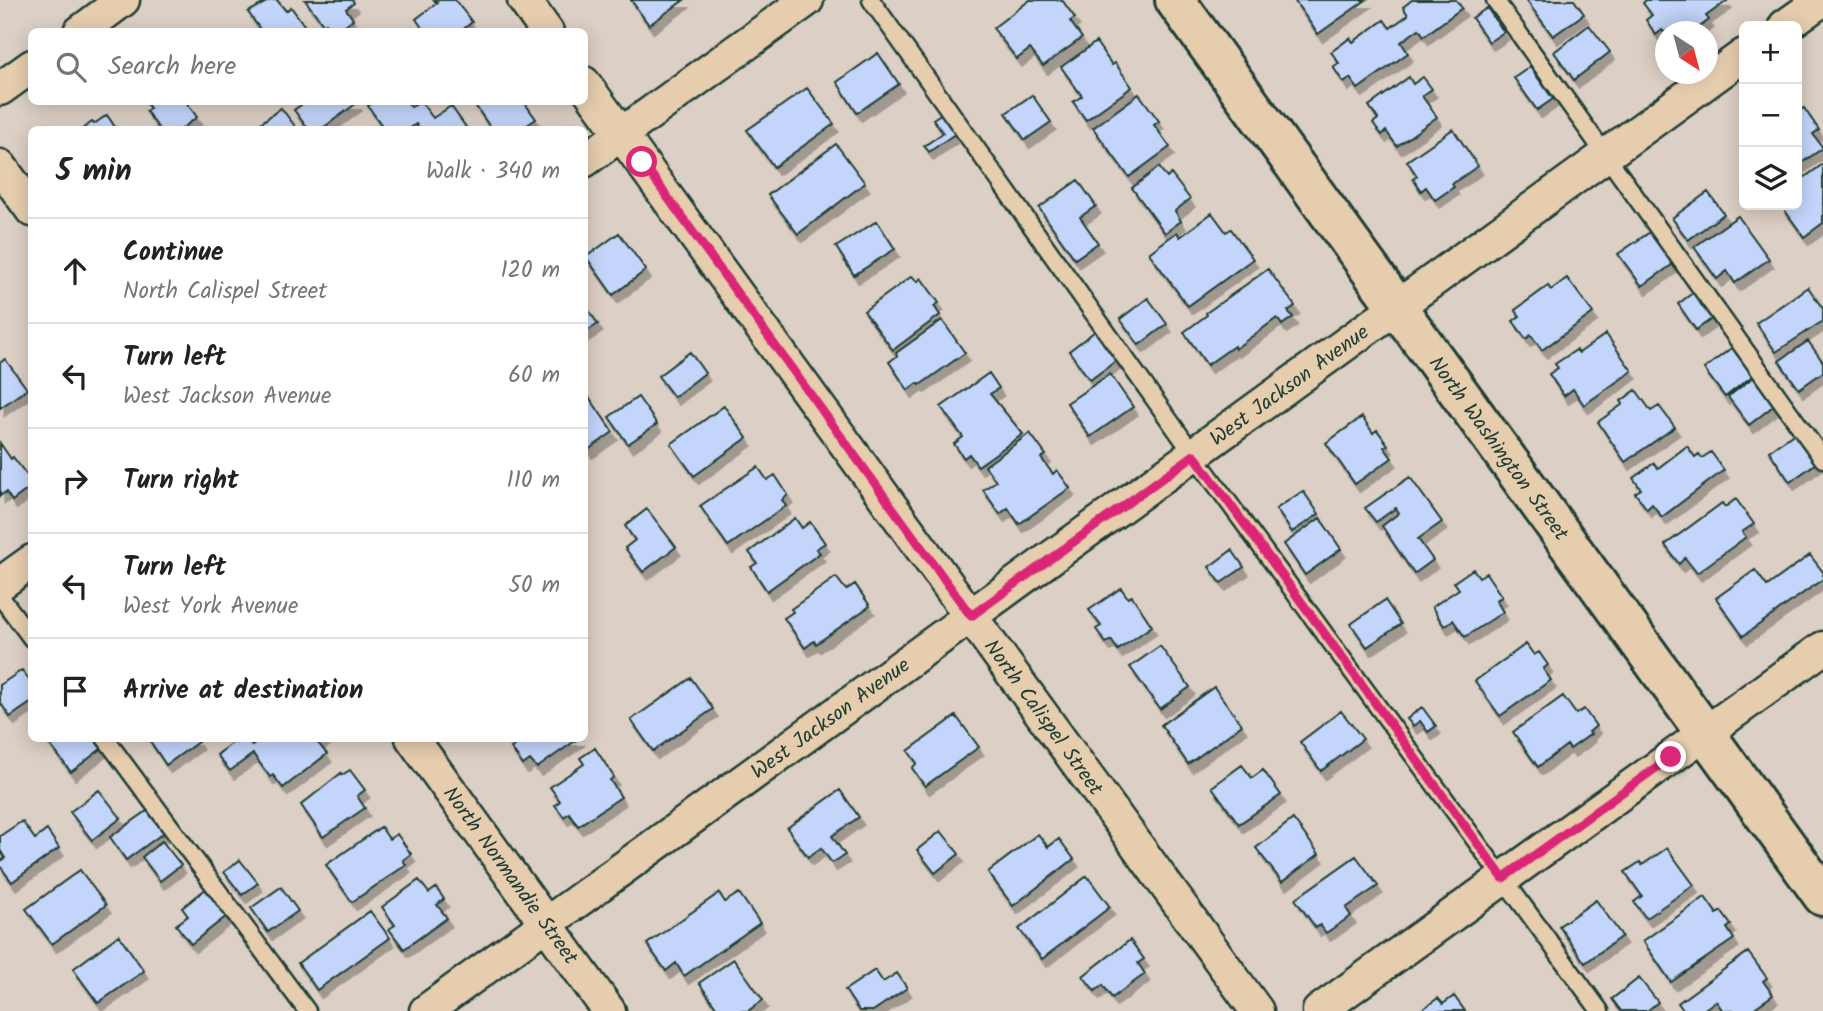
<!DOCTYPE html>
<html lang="en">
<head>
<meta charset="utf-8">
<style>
	:root { --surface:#fff; --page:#f2f2f2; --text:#222; --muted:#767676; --line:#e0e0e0 }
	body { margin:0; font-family:Kalam,sans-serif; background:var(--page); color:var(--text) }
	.controls { position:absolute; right:21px; top:21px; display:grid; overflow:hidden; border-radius:10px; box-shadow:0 4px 18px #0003 }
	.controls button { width:63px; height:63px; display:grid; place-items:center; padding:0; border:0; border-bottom:2px solid var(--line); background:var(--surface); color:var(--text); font:35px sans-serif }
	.compass { position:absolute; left:1655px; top:21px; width:63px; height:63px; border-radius:50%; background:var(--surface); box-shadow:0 4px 18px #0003; rotate:144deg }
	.stop { position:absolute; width:21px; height:21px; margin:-16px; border:5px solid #db2777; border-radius:50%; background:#fff }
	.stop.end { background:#db2777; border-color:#fff; box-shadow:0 2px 7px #0008 }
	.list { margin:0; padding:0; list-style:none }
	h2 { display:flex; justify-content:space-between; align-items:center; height:91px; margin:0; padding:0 28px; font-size:30px }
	h2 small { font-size:23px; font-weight:400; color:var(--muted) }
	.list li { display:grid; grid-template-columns:46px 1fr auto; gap:21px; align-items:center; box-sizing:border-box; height:105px; padding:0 28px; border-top:2px solid var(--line) }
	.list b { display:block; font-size:26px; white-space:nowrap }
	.list p { margin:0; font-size:23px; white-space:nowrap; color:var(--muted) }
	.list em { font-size:23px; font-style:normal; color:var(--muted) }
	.icon { flex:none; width:38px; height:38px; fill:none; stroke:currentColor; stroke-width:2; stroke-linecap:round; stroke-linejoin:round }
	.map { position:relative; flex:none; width:1823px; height:1011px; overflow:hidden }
	.search { position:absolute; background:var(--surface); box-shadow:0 4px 18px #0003; left:28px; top:28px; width:560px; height:77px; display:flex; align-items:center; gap:18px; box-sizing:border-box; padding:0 24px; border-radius:10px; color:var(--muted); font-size:26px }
	.panel { position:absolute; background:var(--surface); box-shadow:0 4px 18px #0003; left:28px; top:126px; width:560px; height:616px; border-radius:10px }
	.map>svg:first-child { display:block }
	.building { fill:#c4d5fb; stroke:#1f3d34; stroke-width:2; filter:url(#shadow) }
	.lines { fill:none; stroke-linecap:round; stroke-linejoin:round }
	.lane-casing { stroke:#1f3d34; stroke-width:21 }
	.street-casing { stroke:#1f3d34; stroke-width:37 }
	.secondary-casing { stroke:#1f3d34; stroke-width:44 }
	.lane { stroke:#e6cdae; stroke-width:16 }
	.street { stroke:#e6cdae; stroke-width:32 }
	.secondary { stroke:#e6cdae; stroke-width:38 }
	.route { stroke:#db2777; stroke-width:9 }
	.labels { text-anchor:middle; stroke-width:5; stroke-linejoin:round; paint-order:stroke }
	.street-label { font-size:21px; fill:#1f3d34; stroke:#e6cdae }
</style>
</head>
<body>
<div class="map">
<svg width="1823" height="1011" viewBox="0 0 1823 1011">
	<defs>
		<filter id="shadow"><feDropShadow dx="4.5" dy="8" stdDeviation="0" flood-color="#0004"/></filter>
	</defs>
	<rect width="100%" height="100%" fill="#dccfc5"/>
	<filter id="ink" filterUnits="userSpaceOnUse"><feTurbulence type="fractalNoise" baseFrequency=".0143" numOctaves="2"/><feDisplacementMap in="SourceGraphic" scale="14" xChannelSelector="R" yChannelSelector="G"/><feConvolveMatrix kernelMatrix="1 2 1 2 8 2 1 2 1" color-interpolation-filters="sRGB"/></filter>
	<g filter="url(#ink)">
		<path class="building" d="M270 0H277L286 11 291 7 309 32H262L248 12Z
			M305 0H352L354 3 346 9 353 19 336 32H332L326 23 324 25Z
			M434 0H455L472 22 460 32H425L416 19 437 3Z
			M631 0H684L649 25Z
			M1030 0H1062L1075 18 1070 21 1082 38 1043 66 1030 49 1017 59 993 28Z
			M1294 0H1366L1318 34Z
			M1412 0H1456L1462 8 1424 36 1419 29 1401 42 1408 53 1358 89 1350 78 1344 83 1333 67 1339 63 1331 52 1350 38 1353 42 1384 20 1390 28 1408 15 1403 7Z
			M1526 0H1574L1584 14 1553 36Z
			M1646 0H1726L1727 1 1706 16 1709 20 1693 32H1666V34L1662 30 1656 35 1646 20 1652 15 1643 3Z
			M1487 8 1504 32 1489 42 1472 18Z
			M1589 25 1610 52 1574 80 1554 52Z
			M1096 42 1112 65 1115 63 1132 87 1086 120 1073 102 1082 96 1061 67Z
			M878 53 899 84 857 113 837 82Z
			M1530 67 1553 99 1537 110 1514 78Z
			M1409 77 1413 84 1423 77 1432 89 1422 96 1437 117 1397 146 1386 131 1382 135 1373 123 1378 119 1369 106Z
			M807 88 834 124 774 167 747 130Z
			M1139 94 1159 121 1154 125 1170 147 1129 177 1093 128Z
			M1032 95 1051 122 1025 140 1006 113Z
			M145 102H186L197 117 180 130H160L146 111 150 108Z
			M305 102H356L357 103 320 130H309L294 110Z
			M373 102H407L411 107 421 102 433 118 451 106 468 130H419L416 124 408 130H385L368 106Z
			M473 102H524L536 119 520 130H492Z
			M281 108 298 130H260L257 126Z
			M1804 108 1819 130 1813 134 1823 148 1797 166V110L1798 112Z
			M942 113 956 133 929 152 924 146 943 133 933 119Z
			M107 115 117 130H81L92 122 94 124Z
			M1453 129 1478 166 1452 184 1454 187 1435 200 1426 187 1421 191 1413 179 1417 176 1407 161Z
			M836 144 865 183 798 234 768 195Z
			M1823 164V223L1804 237 1781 205H1797V183Z
			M1159 167 1167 178 1171 174 1190 199 1175 211 1181 221 1165 233 1132 188Z
			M1078 180 1096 206 1080 217 1098 243 1075 259 1039 208Z
			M1708 192 1724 214 1688 240 1672 218Z
			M1212 213 1226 232 1231 229 1253 259 1188 306 1149 253 1177 232 1180 237Z
			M1738 216 1769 259 1735 283 1727 271 1717 279 1694 247Z
			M877 221 895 249 854 275 836 247Z
			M1653 230 1676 262 1642 286 1618 254Z
			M619 233 646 270 613 295 586 257Z
			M1268 269 1295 306 1288 311 1293 317 1282 325 1277 318 1235 349 1234 346 1207 365 1184 332 1207 315 1206 313Z
			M912 276 917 282 921 278 939 303 934 306 940 315 893 350 864 311Z
			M1567 278 1593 313 1542 350 1531 335 1526 339 1513 321 1520 316 1515 310 1548 286 1551 290Z
			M1808 287 1823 309V321L1776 352 1756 323Z
			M1694 292 1713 318 1696 330 1678 304Z
			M1148 298 1167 324 1139 345 1120 319Z
			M584 304 598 324 584 333Z
			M942 320 965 353 920 385 918 383 908 390 889 362 897 356 896 353Z
			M1098 329 1120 358 1090 380 1069 351Z
			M1606 334 1632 371 1584 405 1573 389 1564 396 1549 374 1558 368 1555 364 1576 350 1579 353Z
			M1808 341 1823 362V372L1799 389 1779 361Z
			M1734 346 1755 374 1725 397 1704 369Z
			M690 352 705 373 674 397 658 376Z
			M5 359 27 389 0 408V363Z
			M989 373 999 388 990 394 1023 434 978 466 969 454 964 458 954 444 963 437 941 407Z
			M1110 374 1133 407 1090 437 1067 403Z
			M1756 375 1777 403 1749 425 1728 397Z
			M1636 390 1651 411 1659 406 1675 427 1625 462 1598 422 1623 404 1621 401Z
			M589 397 613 432 588 450 584 446V400Z
			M638 397 657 424 628 444 609 417Z
			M724 406 747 438 694 476 671 444Z
			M1362 417 1373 433 1377 430 1388 445 1384 447 1392 458 1355 484 1326 443Z
			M1798 431 1819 461 1790 482 1769 451Z
			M1030 433 1046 455 1041 458 1053 474 1057 470 1070 488 1019 524 1008 508 1000 514 983 490 996 481 985 466Z
			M0 443 11 459 13 457 32 482V486L12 501 6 492 0 496Z
			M1687 446 1695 457 1699 454 1702 458 1711 452 1724 470 1662 517 1652 504 1647 509 1635 493 1641 489 1633 478 1654 463 1658 468Z
			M758 467 767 480 775 475 788 495 782 500 786 506 728 546 700 506Z
			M1410 477 1442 522 1418 539 1433 560 1414 574 1382 526 1399 513 1396 508 1376 522 1365 508Z
			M1303 491 1319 514 1292 532 1276 509Z
			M1736 499 1754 524 1742 532 1746 537 1697 573 1685 558 1679 564 1665 545 1722 503 1725 507Z
			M647 509 676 547 643 572 625 548 635 540 625 526Z
			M795 518 802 528 810 522 825 543 816 549 820 553 767 591 751 567 757 563 749 552Z
			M1320 518 1341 549 1305 575 1284 544Z
			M1232 550 1244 567 1221 583 1209 567Z
			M1810 555 1823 572V579L1743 636 1716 598 1755 570 1767 586Z
			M1473 569 1479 577 1486 573 1502 597 1496 600 1503 612 1465 637 1453 620 1444 626 1432 607 1459 589 1454 582Z
			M836 577 846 590 855 584 870 606 816 644 814 641 805 648 784 618 793 612 791 609Z
			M1121 588 1128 598 1132 596 1152 626 1118 650 1111 640 1106 643 1096 629 1101 626 1089 610Z
			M1385 600 1401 624 1367 647 1351 624Z
			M1526 644 1534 655 1539 652 1548 665 1543 669 1551 680 1500 716 1475 681Z
			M1160 646 1190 687 1160 709 1130 667Z
			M22 670 32 683V702L10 717 0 702V685Z
			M691 678 713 709 653 751 631 720Z
			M1214 687 1242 725 1188 764 1161 725Z
			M1563 696 1576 714 1584 709 1596 726 1589 732 1591 734 1570 749 1567 745 1538 767 1513 732Z
			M1422 707 1436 726 1428 732 1420 721 1413 726 1407 719Z
			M1341 711 1363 739 1321 771 1300 742Z
			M956 716 979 747 925 786 912 768 917 763 908 751Z
			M45 738H99L105 746 71 772Z
			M148 738H196L198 742 166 765Z
			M238 738H246L252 746 262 738H324L318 743 327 754 283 788 273 775 270 777 253 754 230 771 217 755Z
			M516 738H579L537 768 530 760 523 765 511 748 519 743Z
			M595 748 614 777 610 780 621 797 578 826 569 813 564 817 555 805 560 801 550 787 584 764 580 758Z
			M1242 765 1252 778 1263 770 1281 795 1239 824 1212 787Z
			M350 770 365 790 357 796 365 808 323 837 301 805 341 773 342 775Z
			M99 790 121 818 92 840 70 812Z
			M840 790 859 817 832 836 845 855 832 863 821 848 808 857 787 828Z
			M150 809 166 831 126 860 110 837Z
			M1293 819 1319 854 1282 882 1256 848Z
			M22 821 35 839 47 830 59 848 12 882 0 866V862L5 858 0 850V836Z
			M381 827 389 839 397 834 411 854 403 860 406 865 352 902 326 865Z
			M941 831 959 854 935 873 917 850Z
			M1038 834 1048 847 1059 839 1074 859 1013 906 988 872Z
			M162 841 181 865 160 881 142 857Z
			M1667 848 1694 885 1646 918 1634 902 1642 896 1625 872 1640 862 1642 865Z
			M1356 856 1378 886 1346 908 1351 916 1326 933 1320 925 1316 928 1295 899Z
			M240 860 258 883 242 895 224 872Z
			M80 870 106 905 52 944 26 909Z
			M1087 876 1110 907 1042 959 1019 929Z
			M419 880 429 893 436 888 444 899 437 905 447 918 404 949 389 929 395 925 382 907Z
			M281 887 298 911 268 932 251 908Z
			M207 888 228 915 191 944 176 925 188 916 182 908Z
			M719 893 725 902 739 893 760 923 684 976 676 963 666 971 647 944Z
			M1705 897 1717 914 1721 911 1731 925 1727 928 1734 939 1671 982 1643 941Z
			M1596 900 1622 936 1585 963 1559 926Z
			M370 911 390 938 317 990 298 963Z
			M119 935 144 971 98 1003 73 969Z
			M1130 940 1144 959 1138 963 1145 974 1112 998 1103 985 1095 991 1083 976Z
			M1748 952 1767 978 1763 981 1773 995 1756 1007 1759 1011H1723L1716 1001 1702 1011H1684L1678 1003Z
			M734 959 763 1000 748 1011H719L699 983Z
			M875 970 883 982 897 973 907 988 873 1011H859L845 990Z
			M1639 978 1658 1002 1647 1011H1621L1612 999Z
			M1454 996 1465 1011H1420L1438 998 1443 1004Z"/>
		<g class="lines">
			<defs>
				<path id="lane" d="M871 0 1194 455 1600 1011
					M1495 0 1823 459
					M0 596 32 639
					M105 738 307 1011"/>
				<path id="street" d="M524 0 547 32
					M1785 26 1822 0
					M80 32 123 0
					M584 83 1257 1011
					M0 89 32 66
					M584 161 807 0
					M0 166 32 210
					M0 584 32 561
					M412 738 609 1011
					M426 1011 1744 55
					M1319 1011 1823 648"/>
				<path id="secondary" d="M1175 0 1823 896"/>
			</defs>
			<use href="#lane" class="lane-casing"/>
			<use href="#street" class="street-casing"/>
			<use href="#secondary" class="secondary-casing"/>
			<use href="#lane" class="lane"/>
			<use href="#street" class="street"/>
			<use href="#secondary" class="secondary"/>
		</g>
	</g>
	<g class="lines" filter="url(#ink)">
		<path class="route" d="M642 162 971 616 1194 455 1503 878 1671 757"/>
	</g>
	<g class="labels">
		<g class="street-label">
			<text transform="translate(1289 385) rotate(-36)" y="7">West Jackson Avenue</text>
			<text transform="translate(1499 448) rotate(54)" y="7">North Washington Street</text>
			<text transform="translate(1044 717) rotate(54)" y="7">North Calispel Street</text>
			<text transform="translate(830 718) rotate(-36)" y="7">West Jackson Avenue</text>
			<text transform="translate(511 875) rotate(54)" y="7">North Normandie Street</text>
		</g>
	</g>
</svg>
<div class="controls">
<button>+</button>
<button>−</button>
<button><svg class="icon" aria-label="layers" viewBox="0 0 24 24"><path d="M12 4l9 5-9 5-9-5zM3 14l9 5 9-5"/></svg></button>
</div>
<svg class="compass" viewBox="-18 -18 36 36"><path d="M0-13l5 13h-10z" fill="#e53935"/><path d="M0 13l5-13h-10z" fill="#767676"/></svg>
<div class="stop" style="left:642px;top:162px"></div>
<div class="stop end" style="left:1671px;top:757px"></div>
<div class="search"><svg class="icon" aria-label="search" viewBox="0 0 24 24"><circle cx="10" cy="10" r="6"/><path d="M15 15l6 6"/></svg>Search here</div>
<section class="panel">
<h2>5 min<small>Walk · 340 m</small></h2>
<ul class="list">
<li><svg class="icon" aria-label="ahead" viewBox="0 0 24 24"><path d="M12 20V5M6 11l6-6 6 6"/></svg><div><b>Continue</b><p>North Calispel Street</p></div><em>120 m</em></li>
<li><svg class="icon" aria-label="left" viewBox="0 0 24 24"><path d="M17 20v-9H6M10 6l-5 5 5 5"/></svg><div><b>Turn left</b><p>West Jackson Avenue</p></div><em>60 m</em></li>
<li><svg class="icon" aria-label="right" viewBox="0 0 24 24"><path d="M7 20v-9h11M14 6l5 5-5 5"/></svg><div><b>Turn right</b></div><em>110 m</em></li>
<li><svg class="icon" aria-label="left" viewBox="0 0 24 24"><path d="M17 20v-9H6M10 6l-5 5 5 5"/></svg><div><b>Turn left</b><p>West York Avenue</p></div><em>50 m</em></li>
<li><svg class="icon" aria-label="arrive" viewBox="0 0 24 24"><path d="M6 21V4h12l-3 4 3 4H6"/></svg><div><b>Arrive at destination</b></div></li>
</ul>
</section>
</div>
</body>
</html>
